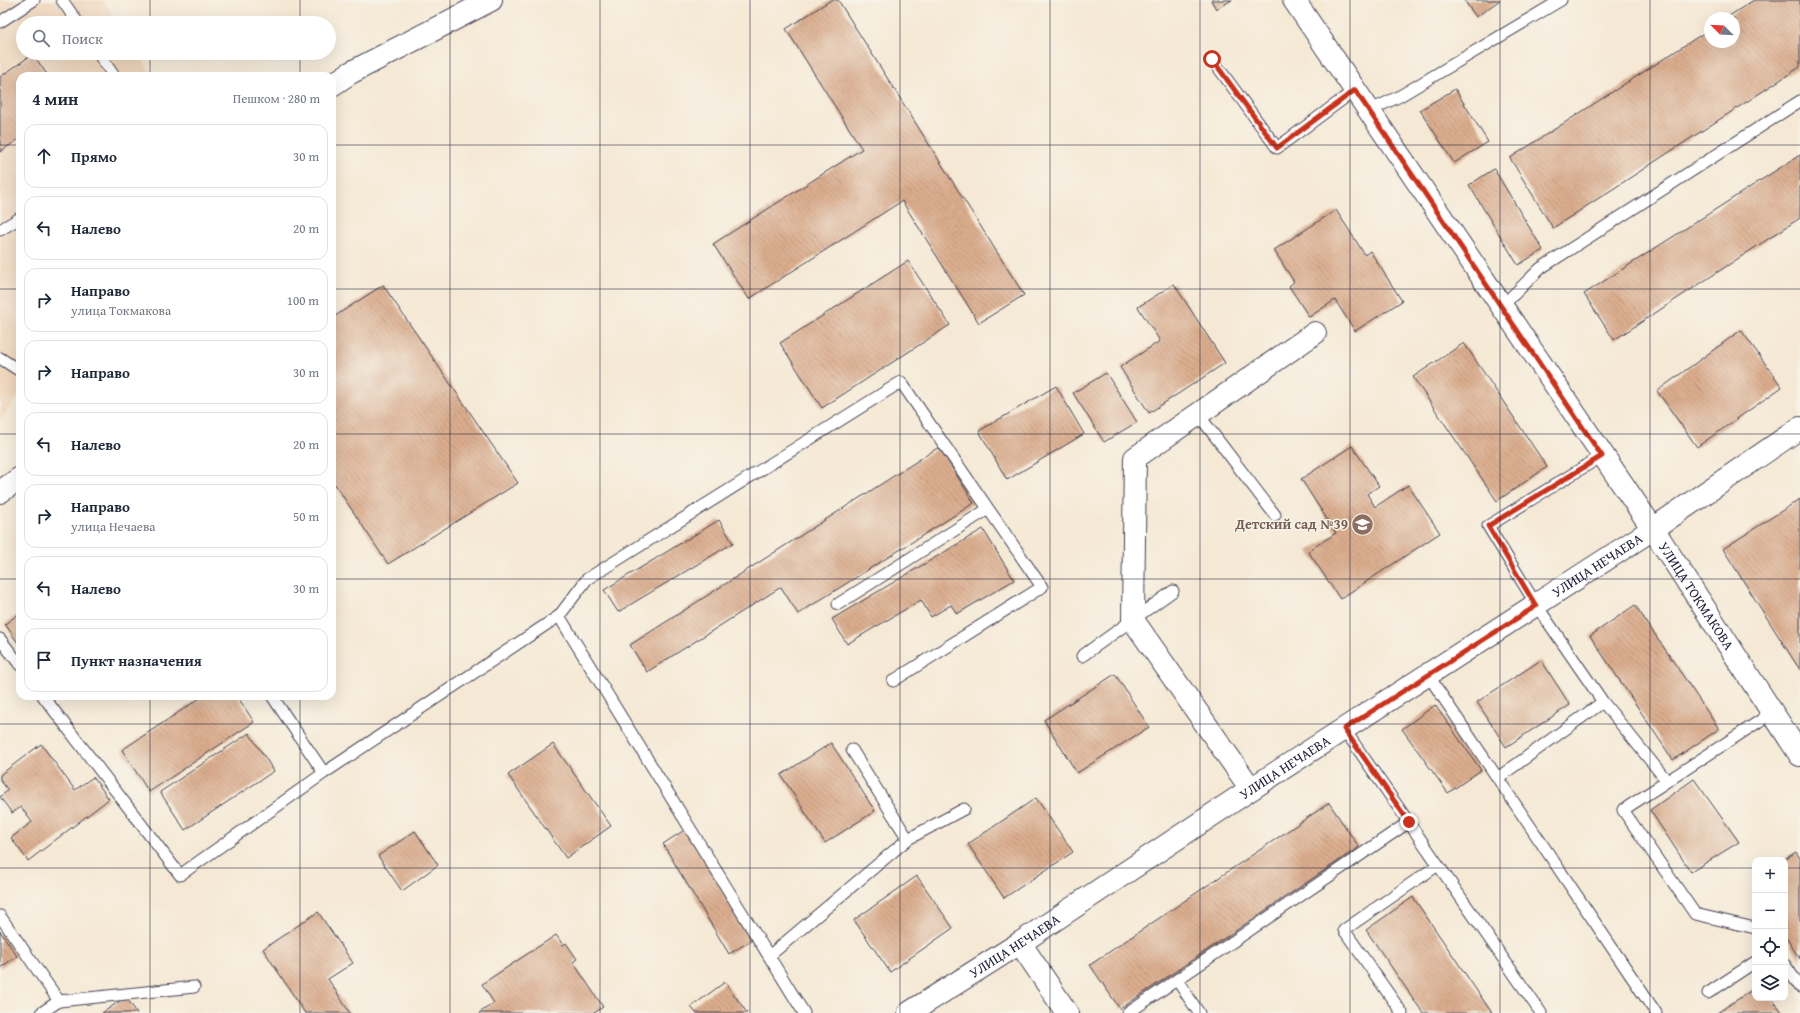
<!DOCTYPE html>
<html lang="ru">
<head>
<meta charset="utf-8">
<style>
	:root { --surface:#fff; --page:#f2f2f3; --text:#1f2937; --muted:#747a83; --line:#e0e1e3 }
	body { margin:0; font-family:"Gentium Book Plus",serif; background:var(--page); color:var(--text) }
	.controls { position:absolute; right:12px; bottom:12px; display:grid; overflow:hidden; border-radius:8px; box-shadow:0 4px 16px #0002 }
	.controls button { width:36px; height:36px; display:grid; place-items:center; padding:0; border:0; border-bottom:1px solid var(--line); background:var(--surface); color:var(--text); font:20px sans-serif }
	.compass { position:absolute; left:1704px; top:12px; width:36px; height:36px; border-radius:50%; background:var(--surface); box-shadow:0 4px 16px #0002; rotate:294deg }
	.stop { position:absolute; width:12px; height:12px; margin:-9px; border:3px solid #c8321e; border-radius:50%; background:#fff }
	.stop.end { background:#c8321e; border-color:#fff; box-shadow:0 1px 4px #0008 }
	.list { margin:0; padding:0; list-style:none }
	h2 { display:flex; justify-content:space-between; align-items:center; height:52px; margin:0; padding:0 16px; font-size:17px }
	h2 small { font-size:13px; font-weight:400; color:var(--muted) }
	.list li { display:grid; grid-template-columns:26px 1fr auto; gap:12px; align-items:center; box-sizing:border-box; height:64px; margin:0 8px 8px; padding:0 8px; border:1px solid var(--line); border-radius:12px }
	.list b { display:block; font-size:15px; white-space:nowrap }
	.list p { margin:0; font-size:13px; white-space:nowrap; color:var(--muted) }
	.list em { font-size:13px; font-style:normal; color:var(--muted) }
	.icon { flex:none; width:22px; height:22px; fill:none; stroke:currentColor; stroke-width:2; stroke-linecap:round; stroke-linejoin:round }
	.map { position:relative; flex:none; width:1800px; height:1013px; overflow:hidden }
	.search { position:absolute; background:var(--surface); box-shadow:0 4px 16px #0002; left:16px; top:16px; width:320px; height:44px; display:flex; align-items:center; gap:10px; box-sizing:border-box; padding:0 14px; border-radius:22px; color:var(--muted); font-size:15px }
	.panel { position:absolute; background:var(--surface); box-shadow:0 4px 16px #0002; left:16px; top:72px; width:320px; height:628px; border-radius:12px }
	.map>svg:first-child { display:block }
	.built { fill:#efd6bc }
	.building { fill:url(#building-back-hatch) }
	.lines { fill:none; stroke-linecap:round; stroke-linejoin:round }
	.lane-casing { stroke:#424052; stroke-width:13 }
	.street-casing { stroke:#424052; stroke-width:24 }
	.lane { stroke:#fff; stroke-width:11 }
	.street { stroke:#fff; stroke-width:22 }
	.route { stroke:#c8321e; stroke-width:5 }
	.grid { fill:none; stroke:#22223b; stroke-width:1; stroke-opacity:0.55 }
	.labels { text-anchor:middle; stroke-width:3; stroke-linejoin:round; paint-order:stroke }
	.education-label { font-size:14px; font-weight:bold; fill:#785e54; stroke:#f7f3e8; text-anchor:end }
	.street-label { font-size:14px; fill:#22223b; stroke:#f7f3e8 }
</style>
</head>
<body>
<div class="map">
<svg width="1800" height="1013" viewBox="0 0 1800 1013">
	<defs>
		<pattern id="building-back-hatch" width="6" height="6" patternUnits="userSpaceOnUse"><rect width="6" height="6" fill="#dbad8e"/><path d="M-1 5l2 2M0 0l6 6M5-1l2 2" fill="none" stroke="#b18c75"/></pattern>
	</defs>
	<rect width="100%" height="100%" fill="#f7f3e8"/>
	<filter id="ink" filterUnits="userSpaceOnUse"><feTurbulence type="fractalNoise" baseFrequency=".025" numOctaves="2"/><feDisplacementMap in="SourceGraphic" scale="8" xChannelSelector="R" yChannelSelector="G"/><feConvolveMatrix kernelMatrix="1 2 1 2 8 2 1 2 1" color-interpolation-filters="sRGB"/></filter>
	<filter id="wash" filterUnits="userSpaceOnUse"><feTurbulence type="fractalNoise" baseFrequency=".012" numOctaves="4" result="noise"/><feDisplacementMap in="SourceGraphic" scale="16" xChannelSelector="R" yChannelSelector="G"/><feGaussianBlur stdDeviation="0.9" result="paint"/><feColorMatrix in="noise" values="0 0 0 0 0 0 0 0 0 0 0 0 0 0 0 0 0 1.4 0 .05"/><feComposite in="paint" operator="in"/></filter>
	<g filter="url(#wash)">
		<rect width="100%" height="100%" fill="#f5e9d5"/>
		<path class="built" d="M0 0H103L118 23H23V53H138L153 76H20V395L0 420Z"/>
		<g id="blocks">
			<path class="building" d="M831 0H838L1024 295 979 323 902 201 749 299 713 244 862 149 786 29Z
				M1211 0H1232L1216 9Z
				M1464 0H1500L1476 17Z
				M1754 0H1800V67L1553 228 1510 158 1710 29V42H1734V18H1726Z
				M33 54 48 76H20V138L0 152V77Z
				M1455 89 1488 142 1454 163 1420 110Z
				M1800 155V218L1614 340 1584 294Z
				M1494 169 1543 250 1518 265 1469 185Z
				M1336 210 1365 255 1370 251 1402 301 1355 331 1335 300 1309 317 1289 286 1294 282 1274 250Z
				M908 261 950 325 822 408 780 343Z
				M1174 284 1225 363 1149 413 1120 367 1160 341 1138 307Z
				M383 285 518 483 388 564 332 480V318Z
				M1741 330 1782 387 1697 447 1657 391Z
				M1464 343 1547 467 1497 501 1413 377Z
				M1106 373 1137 422 1104 442 1073 393Z
				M1056 386 1084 434 1007 480 979 431Z
				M1352 446 1379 486 1367 494 1375 507 1408 485 1440 533 1340 599 1308 551 1336 533 1301 479Z
				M939 447 974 503 798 614 781 587 647 672 630 645Z
				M1800 499V670L1723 549Z
				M719 520 733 543 618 612 604 590Z
				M983 529 1014 580 957 614 951 605 931 617 921 600 847 644 832 619Z
				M1635 605 1719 729 1673 760 1590 636Z
				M20 613V646L5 624Z
				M1541 660 1570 705 1506 747 1477 702Z
				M1115 674 1149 727 1077 773 1044 720Z
				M203 696H237L254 722 149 792 122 750Z
				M1435 705 1481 770 1448 793 1402 729Z
				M249 733 274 771 185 830 160 792Z
				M831 743 875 811 825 843 781 775Z
				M41 744 75 790 93 777 109 799 28 861 11 838 32 822 21 807 12 813 0 797 8 790 0 780V775Z
				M553 744 611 826 566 858 508 775Z
				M1694 779 1739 842 1691 872 1650 810Z
				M1036 798 1073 852 1004 898 968 844Z
				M1329 803 1359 847 1120 1009 1090 965Z
				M686 829 752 940 729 954 663 844Z
				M415 831 438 865 402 891 378 856Z
				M1796 852 1800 858V959L1785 936V859Z
				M917 876 953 928 890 972 854 920Z
				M1413 897 1492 1013H1423L1366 930Z
				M318 912 353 963 328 979 350 1013H305L263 949Z
				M0 931 17 956 0 968Z
				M556 935 563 945 566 943 577 959 573 962 603 1007 594 1013H479L494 1003 482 984Z
				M725 982 747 1013H696L691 1007Z
				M1755 988V998H1771L1783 1013H1717Z
				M126 997 137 1013H102Z"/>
		</g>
	</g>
	<g filter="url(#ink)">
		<use href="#blocks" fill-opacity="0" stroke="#424052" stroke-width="1"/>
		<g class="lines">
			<defs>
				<path id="lane" d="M62 0 78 23
					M0 22 34 0
					M98 53 114 76
					M1212 59 1277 148 1355 90
					M1369 111 1400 96 1561 0
					M0 230 20 218
					M1502 306 1541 268 1800 101
					M0 358 20 371
					M1198 414 1275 515
					M1602 456 1488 526 1537 606 1603 702 1667 781
					M838 604 988 509
					M559 616 804 1013
					M0 639 20 665
					M1082 656 1173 591
					M1428 675 1656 1013
					M43 696 180 875 324 773
					M272 696 324 773 559 616 587 579 901 382 1042 587 893 681
					M1344 729 1541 1013
					M1499 777 1603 702
					M908 839 964 809
					M0 916 59 1001 194 987
					M1755 928 1695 914 1623 810 1772 713
					M769 956 908 839 852 750
					M1785 965 1800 987
					M1177 980 1199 1013
					M1708 993 1755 962
					M41 1013 59 1001
					M1128 1013 1409 822
					M1402 1013 1344 930 1438 865"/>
				<g id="street">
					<path id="s1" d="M1294 0 1653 529 1800 755"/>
					<path d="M332 85 350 73 491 0"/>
					<path d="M0 492 20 478"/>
					<path d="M1251 789 1133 620 1135 458 1315 333"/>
					<path d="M1020 943 1067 1013"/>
					<path id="s2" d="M909 1013 1020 943 1251 789 1653 529 1800 428"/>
				</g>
			</defs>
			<use href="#lane" class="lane-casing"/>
			<use href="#street" class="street-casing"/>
			<use href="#lane" class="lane"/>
			<use href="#street" class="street"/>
		</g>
	</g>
	<g class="lines" filter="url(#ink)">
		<path class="route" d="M1212 59 1277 148 1355 90 1602 456 1488 526 1536 606 1344 729 1409 822"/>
	</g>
	<path class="grid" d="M150 0V23M300 0V23M450 0V1013M600 0V1013M750 0V1013M900 0V1013M1050 0V1013M1200 0V1013M1350 0V1013M1500 0V1013M1650 0V1013M150 53V76M300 53V76M0 145H20M332 145H1800M0 289H20M332 289H1800M0 434H20M332 434H1800M0 579H20M332 579H1800M150 696V1013M300 696V1013M0 724H1800M0 868H1755M1785 868H1800"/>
	<defs>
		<symbol id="school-disc" viewBox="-11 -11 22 22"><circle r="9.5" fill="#8d6e63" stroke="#f7f3e8"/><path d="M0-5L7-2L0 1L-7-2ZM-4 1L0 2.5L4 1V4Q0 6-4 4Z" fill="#fff"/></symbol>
	</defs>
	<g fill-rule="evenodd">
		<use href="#school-disc" x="1350" y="512" width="25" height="25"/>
	</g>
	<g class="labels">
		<g class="education-label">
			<text x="1348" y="529">Детский сад №39</text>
		</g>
		<g class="street-label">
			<text dy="5" stroke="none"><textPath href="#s2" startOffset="821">УЛИЦА НЕЧАЕВА</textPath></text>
			<text dy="5" stroke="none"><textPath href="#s1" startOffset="719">УЛИЦА ТОКМАКОВА</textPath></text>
			<text dy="5" stroke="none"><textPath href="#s2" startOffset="449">УЛИЦА НЕЧАЕВА</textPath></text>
			<text dy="5" stroke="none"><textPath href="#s2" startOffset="125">УЛИЦА НЕЧАЕВА</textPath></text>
		</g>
	</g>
</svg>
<div class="controls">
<button>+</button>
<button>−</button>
<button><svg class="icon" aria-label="locate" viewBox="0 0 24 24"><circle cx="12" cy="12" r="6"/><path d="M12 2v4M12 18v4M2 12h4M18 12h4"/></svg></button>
<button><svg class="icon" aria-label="layers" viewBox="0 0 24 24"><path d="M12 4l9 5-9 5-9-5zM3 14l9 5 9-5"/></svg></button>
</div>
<svg class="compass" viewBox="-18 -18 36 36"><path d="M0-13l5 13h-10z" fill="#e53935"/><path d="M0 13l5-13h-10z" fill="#747a83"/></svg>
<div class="stop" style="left:1212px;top:59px"></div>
<div class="stop end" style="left:1409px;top:822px"></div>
<div class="search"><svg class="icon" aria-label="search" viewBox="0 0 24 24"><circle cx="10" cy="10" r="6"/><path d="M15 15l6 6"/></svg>Поиск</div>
<section class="panel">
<h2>4 мин<small>Пешком · 280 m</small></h2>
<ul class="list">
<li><svg class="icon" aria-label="ahead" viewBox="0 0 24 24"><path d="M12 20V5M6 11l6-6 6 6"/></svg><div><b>Прямо</b></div><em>30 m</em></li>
<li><svg class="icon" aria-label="left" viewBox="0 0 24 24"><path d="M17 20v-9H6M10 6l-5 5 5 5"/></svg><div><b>Налево</b></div><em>20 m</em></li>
<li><svg class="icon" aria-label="right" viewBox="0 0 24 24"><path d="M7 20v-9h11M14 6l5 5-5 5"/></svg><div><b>Направо</b><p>улица Токмакова</p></div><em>100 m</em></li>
<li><svg class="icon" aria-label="right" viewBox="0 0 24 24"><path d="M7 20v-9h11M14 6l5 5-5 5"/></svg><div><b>Направо</b></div><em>30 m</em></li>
<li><svg class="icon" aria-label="left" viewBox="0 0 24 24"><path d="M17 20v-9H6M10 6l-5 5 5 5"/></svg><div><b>Налево</b></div><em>20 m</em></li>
<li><svg class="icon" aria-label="right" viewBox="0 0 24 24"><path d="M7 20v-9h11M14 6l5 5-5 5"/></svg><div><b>Направо</b><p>улица Нечаева</p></div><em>50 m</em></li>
<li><svg class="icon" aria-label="left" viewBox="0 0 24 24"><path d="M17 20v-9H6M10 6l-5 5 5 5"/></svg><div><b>Налево</b></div><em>30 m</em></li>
<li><svg class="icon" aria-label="arrive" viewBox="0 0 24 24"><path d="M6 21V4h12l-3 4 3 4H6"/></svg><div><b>Пункт назначения</b></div></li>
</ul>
</section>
</div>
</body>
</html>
